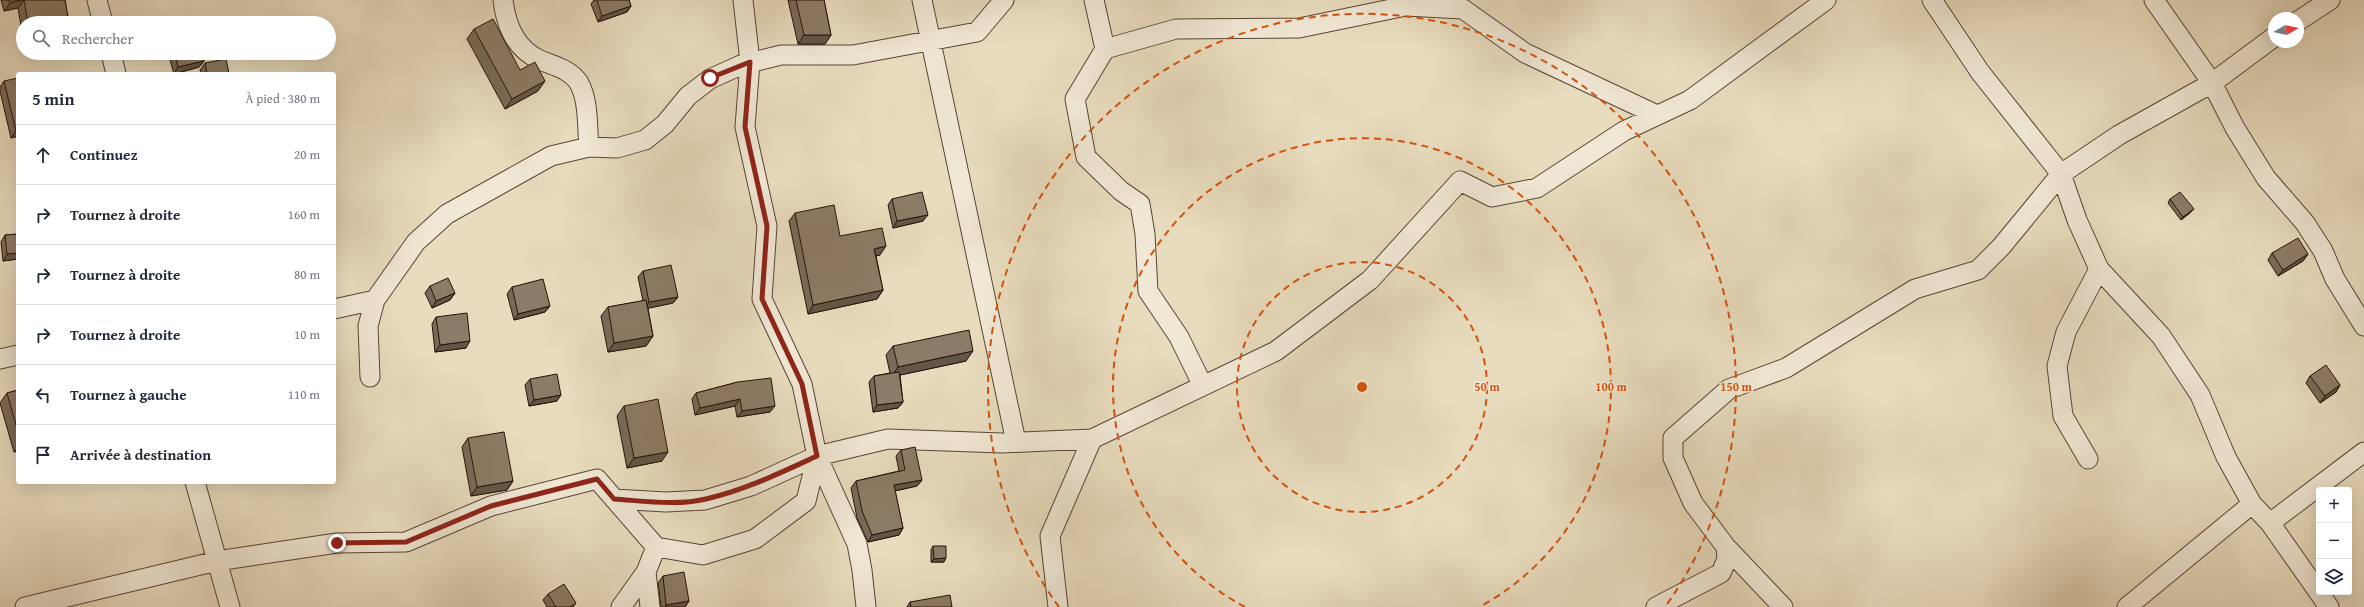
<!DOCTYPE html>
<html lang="fr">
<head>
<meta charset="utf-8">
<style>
	:root { --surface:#fff; --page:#f2f2f3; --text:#1f2937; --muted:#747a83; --line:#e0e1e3 }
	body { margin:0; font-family:"Gentium Book Plus",serif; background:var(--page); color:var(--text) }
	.controls { position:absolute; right:12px; bottom:12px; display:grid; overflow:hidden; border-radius:4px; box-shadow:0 4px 16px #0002 }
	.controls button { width:36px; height:36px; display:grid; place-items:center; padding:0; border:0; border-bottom:1px solid var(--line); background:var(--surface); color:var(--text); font:20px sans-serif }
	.compass { position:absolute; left:2268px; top:12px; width:36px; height:36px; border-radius:50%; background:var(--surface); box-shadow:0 4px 16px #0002; rotate:81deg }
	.stop { position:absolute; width:12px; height:12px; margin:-9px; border:3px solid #8f2418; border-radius:50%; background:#fff }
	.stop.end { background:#8f2418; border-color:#fff; box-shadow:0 1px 4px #0008 }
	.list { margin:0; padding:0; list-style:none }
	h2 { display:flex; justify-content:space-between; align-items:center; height:52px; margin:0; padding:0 16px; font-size:17px }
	h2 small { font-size:13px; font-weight:400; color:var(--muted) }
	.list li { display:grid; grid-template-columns:26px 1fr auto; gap:12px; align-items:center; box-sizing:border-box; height:60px; padding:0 16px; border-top:1px solid var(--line) }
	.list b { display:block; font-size:15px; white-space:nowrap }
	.list em { font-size:13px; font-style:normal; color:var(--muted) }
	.icon { flex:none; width:22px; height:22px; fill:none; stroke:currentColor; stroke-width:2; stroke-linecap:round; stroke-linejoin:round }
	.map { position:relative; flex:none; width:2364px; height:607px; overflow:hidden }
	.search { position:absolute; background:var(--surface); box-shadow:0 4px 16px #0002; left:16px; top:16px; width:320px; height:44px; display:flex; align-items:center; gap:10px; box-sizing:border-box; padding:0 14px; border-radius:22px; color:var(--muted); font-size:15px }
	.panel { position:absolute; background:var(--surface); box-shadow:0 4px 16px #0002; left:16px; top:72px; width:320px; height:412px; border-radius:4px }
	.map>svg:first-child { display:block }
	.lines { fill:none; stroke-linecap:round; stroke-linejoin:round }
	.minor-casing { stroke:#594435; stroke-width:21 }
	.minor { stroke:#f0e8d5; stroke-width:19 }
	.wall { fill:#786a58; stroke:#291207 }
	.shaded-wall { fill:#625647; stroke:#291207 }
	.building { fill:#8c7b66; stroke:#291207 }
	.route { stroke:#8f2418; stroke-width:5 }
	.ring { fill:none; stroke:#d5520c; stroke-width:2; stroke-dasharray:7 5 }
	.centre { fill:#d5520c; stroke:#f0e8d5; stroke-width:2 }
	.ring-label { font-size:12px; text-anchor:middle; font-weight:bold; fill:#d5520c; stroke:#f0e8d5; stroke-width:3; stroke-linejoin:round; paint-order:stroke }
</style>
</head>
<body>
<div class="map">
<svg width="2364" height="607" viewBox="0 0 2364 607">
	<rect width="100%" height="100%" fill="#e8dcbe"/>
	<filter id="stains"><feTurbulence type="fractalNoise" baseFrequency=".005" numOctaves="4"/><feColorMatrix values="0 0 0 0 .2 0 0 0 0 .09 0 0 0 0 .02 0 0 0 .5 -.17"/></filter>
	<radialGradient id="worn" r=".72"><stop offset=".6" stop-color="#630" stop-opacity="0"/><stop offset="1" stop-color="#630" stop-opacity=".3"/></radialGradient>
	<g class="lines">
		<defs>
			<path id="minor" d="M97 0 103 23
				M503 0C506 25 515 49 540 60 554 66 570 69 579 83 589 101 587 127 589 147
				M743 0 750 62 745 127 767 226 762 299 802 384 817 456 857 544 862 570 866 607
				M922 0 1016 442
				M1094 0 1105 49 1075 99 1086 157 1121 191 1140 204 1145 234 1148 291 1179 337 1203 386
				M1932 0 1980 72 2061 174 2077 220 2099 269 2066 332 2057 366 2063 416 2088 459
				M2154 0 2212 83 2235 128 2266 178 2305 223 2323 251 2335 279 2364 326
				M2298 21 2330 0
				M1105 49 1176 29 1299 28 1406 6 1463 9 1525 53 1657 115
				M111 53 116 74
				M2099 269 2161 336 2200 395 2226 457 2252 504 2270 523 2329 607
				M334 309 375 300
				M0 359 18 355
				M370 377 368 326 375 300 416 242 447 214 551 156 589 147 617 148 645 140 665 124 688 96 710 79 741 65 781 55H853L977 32 1004 0
				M195 482 230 607
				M614 499 666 502 705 500 751 486 817 456 888 439 1002 443 1092 439 1276 351 1370 280 1460 181 1492 197 1537 188 1624 131 1690 100 1826 0
				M2270 523 2364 452
				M1726 547 1783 607
				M25 607 217 561 337 543 406 542 491 506 597 479 656 547
				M621 607 646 572
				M650 607 646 572 656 547 703 555 755 539 806 501 817 456
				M1058 607 1050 536 1092 439
				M1656 607 1721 573 1727 559 1726 547 1693 503 1673 458V438L1729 389 1786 368 1915 289 1978 270 2001 247 2061 174 2119 135 2212 83 2274 37
				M2127 607 2252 504"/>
		</defs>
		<use href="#minor" class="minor-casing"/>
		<use href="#minor" class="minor"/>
	</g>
	<path class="wall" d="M1 0H65L68 17 63 23H23V31L22 32 18 8 4 11Z
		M594 0H629L631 6 627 12 598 22 591 4Z
		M788 0H824L831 35 825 44H798Z
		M474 29 520 70 538 91 505 109 467 39Z
		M168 53H202L204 61 199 67 174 74Z
		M205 63 229 74H201L200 70Z
		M4 81 18 136 11 138 0 91V87Z
		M892 199 923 221 893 228 888 205Z
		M2170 199 2191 212 2181 220 2168 203Z
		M795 213 840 236 880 255 876 256 883 290 877 299 808 314 789 221Z
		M18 234V259L3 261 1 242 5 235Z
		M2272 253 2308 254 2303 261 2278 276 2268 260Z
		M643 271 678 297 673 303 648 308 653 336 646 346 608 352 601 316 608 307 643 301 638 277Z
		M430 286 455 293 450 300 432 308 425 293Z
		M512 287 550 306 545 312 514 320 507 294Z
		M436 317 466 348 435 352 432 324Z
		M893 346 966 361 900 375 903 402 898 408 873 412 869 382 874 376 890 373 886 355Z
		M2310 376 2340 385 2336 392 2320 403 2306 383Z
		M530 379 557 401 529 406 525 385Z
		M738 382 770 412 737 417 735 406 695 415 692 399 696 393Z
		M18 390V451L14 452 0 403 7 393Z
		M624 406 662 461 627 468 617 416Z
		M468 438 513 481 507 490 471 496 462 447Z
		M901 450 922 480 917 486 895 491 903 528 899 535 868 542 857 518 851 488 856 481 899 471 896 456Z
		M933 546 944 562H931V550Z
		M663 576 689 601 685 607H661L658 583Z
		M548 594 576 603 573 607H547L543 600Z
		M910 602 952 607H907Z"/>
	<path class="shaded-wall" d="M21 0H24L18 8 4 11 10 3Z
		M631 6 627 12 598 22 602 16Z
		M68 17 63 23H29Z
		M804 35H831L825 44H798Z
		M204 61 199 67 174 74 178 67Z
		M545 81 538 91 505 109 512 99Z
		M16 131H18V136L11 138Z
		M2194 209 2191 212 2181 220 2183 217Z
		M928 215 923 221 893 228 897 221Z
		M886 246 880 255 868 257 874 249Z
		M18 253V259L3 261 7 254Z
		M2308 254 2303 261 2278 276 2283 270Z
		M883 290 877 299 808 314 813 305Z
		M455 293 450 300 432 308 436 301Z
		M678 297 673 303 645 309 649 302Z
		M550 306 545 312 514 320 518 314Z
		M653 336 646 346 608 352 614 343Z
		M470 341 466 348 435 352 440 345Z
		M973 351 966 361 891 377 898 367Z
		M2340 385 2336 392 2320 403 2325 396Z
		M561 395 557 401 529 406 534 400Z
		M740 399 735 406 695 415 700 408Z
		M903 402 898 408 873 412 877 405Z
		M775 406 770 412 737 417 742 411Z
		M18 447V451L14 452Z
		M668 452 662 461 627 468 634 458Z
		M922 480 917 486 889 492 894 485Z
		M513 481 507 490 471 496 477 487Z
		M903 528 899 535 868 542 872 535Z
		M946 558 944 562H931L934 559Z
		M689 601 685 607H665L666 605Z"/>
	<path class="building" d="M9 0H21L10 3Z
		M24 0H65L68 17 28 23Z
		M597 0H629L631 6 602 16Z
		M796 0H824L831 35H804Z
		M493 19 520 70 535 62 545 81 512 99 474 29Z
		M175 53H202L204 61 178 67Z
		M226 59 229 74H207L205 63Z
		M18 78V131H16L4 81Z
		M922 192 928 215 897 221 892 199Z
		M2180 192 2194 209 2183 217 2170 199Z
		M834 205 840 236 882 228 886 246 874 249 883 290 813 305 795 213Z
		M18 234V253L7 254 5 235Z
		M2298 238 2308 254 2283 270 2272 253Z
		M671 265 678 297 649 302 643 271Z
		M448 278 455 293 436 301 430 286Z
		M543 279 550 306 518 314 512 287Z
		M646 300 653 336 614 343 608 307Z
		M467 313 470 341 440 345 436 317Z
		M969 330 973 351 898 367 893 346Z
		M2326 365 2340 385 2325 396 2310 376Z
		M899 372 903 402 877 405 874 376Z
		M557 374 561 395 534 400 530 379Z
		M771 378 775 406 742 411 740 399 700 408 696 393 738 382Z
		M18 390V432L7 393Z
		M658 399 668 452 634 458 624 406Z
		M504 432 513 481 477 487 468 438Z
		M915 447 922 480 894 485 903 528 872 535 862 511 856 481 905 470 901 450Z
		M933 546H946V558L934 559Z
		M684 572 689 601 666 605 663 576Z
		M564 584 576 603 570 607H556L548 594Z
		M950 595 952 607H911L910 602Z"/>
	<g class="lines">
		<path class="route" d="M337 543 406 542 491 506 597 479 614 499C644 501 677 506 706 499 745 490 780 473 817 456L802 384 762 299 767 226 745 127 750 62 710 78"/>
	</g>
	<g class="ring">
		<circle cx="1362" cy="387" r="125"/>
		<path d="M1245 607A249 249 0 1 1 1479 607"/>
		<path d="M1059 607A374 374 0 1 1 1665 607"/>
	</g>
	<circle cx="1362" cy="387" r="6" class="centre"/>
	<g class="ring-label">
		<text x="1487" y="391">50 m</text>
		<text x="1611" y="391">100 m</text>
		<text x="1736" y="391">150 m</text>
	</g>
	<rect width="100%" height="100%" filter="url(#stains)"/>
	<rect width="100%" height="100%" fill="url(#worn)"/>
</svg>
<div class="controls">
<button>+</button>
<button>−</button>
<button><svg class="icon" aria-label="layers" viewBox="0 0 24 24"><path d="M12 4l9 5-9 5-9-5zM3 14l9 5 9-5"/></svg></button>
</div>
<svg class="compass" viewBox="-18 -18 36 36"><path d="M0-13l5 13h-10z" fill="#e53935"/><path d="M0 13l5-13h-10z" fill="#747a83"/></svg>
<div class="stop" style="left:710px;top:78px"></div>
<div class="stop end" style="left:337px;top:543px"></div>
<div class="search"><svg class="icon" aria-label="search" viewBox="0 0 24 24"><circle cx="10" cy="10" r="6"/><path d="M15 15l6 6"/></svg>Rechercher</div>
<section class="panel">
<h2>5 min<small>À pied · 380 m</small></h2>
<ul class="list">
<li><svg class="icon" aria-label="ahead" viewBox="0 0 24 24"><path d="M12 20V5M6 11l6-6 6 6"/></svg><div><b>Continuez</b></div><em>20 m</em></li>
<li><svg class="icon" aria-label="right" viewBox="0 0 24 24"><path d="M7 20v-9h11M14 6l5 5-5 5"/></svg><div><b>Tournez à droite</b></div><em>160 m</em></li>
<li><svg class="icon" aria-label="right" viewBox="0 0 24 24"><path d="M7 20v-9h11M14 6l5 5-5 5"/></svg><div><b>Tournez à droite</b></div><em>80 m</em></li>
<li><svg class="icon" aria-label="right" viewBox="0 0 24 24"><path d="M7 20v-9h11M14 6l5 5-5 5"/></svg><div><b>Tournez à droite</b></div><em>10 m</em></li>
<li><svg class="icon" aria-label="left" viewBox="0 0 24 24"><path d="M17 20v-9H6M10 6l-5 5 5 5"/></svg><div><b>Tournez à gauche</b></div><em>110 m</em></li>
<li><svg class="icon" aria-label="arrive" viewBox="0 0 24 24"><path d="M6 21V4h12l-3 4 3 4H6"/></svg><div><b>Arrivée à destination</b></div></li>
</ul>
</section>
</div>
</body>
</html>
